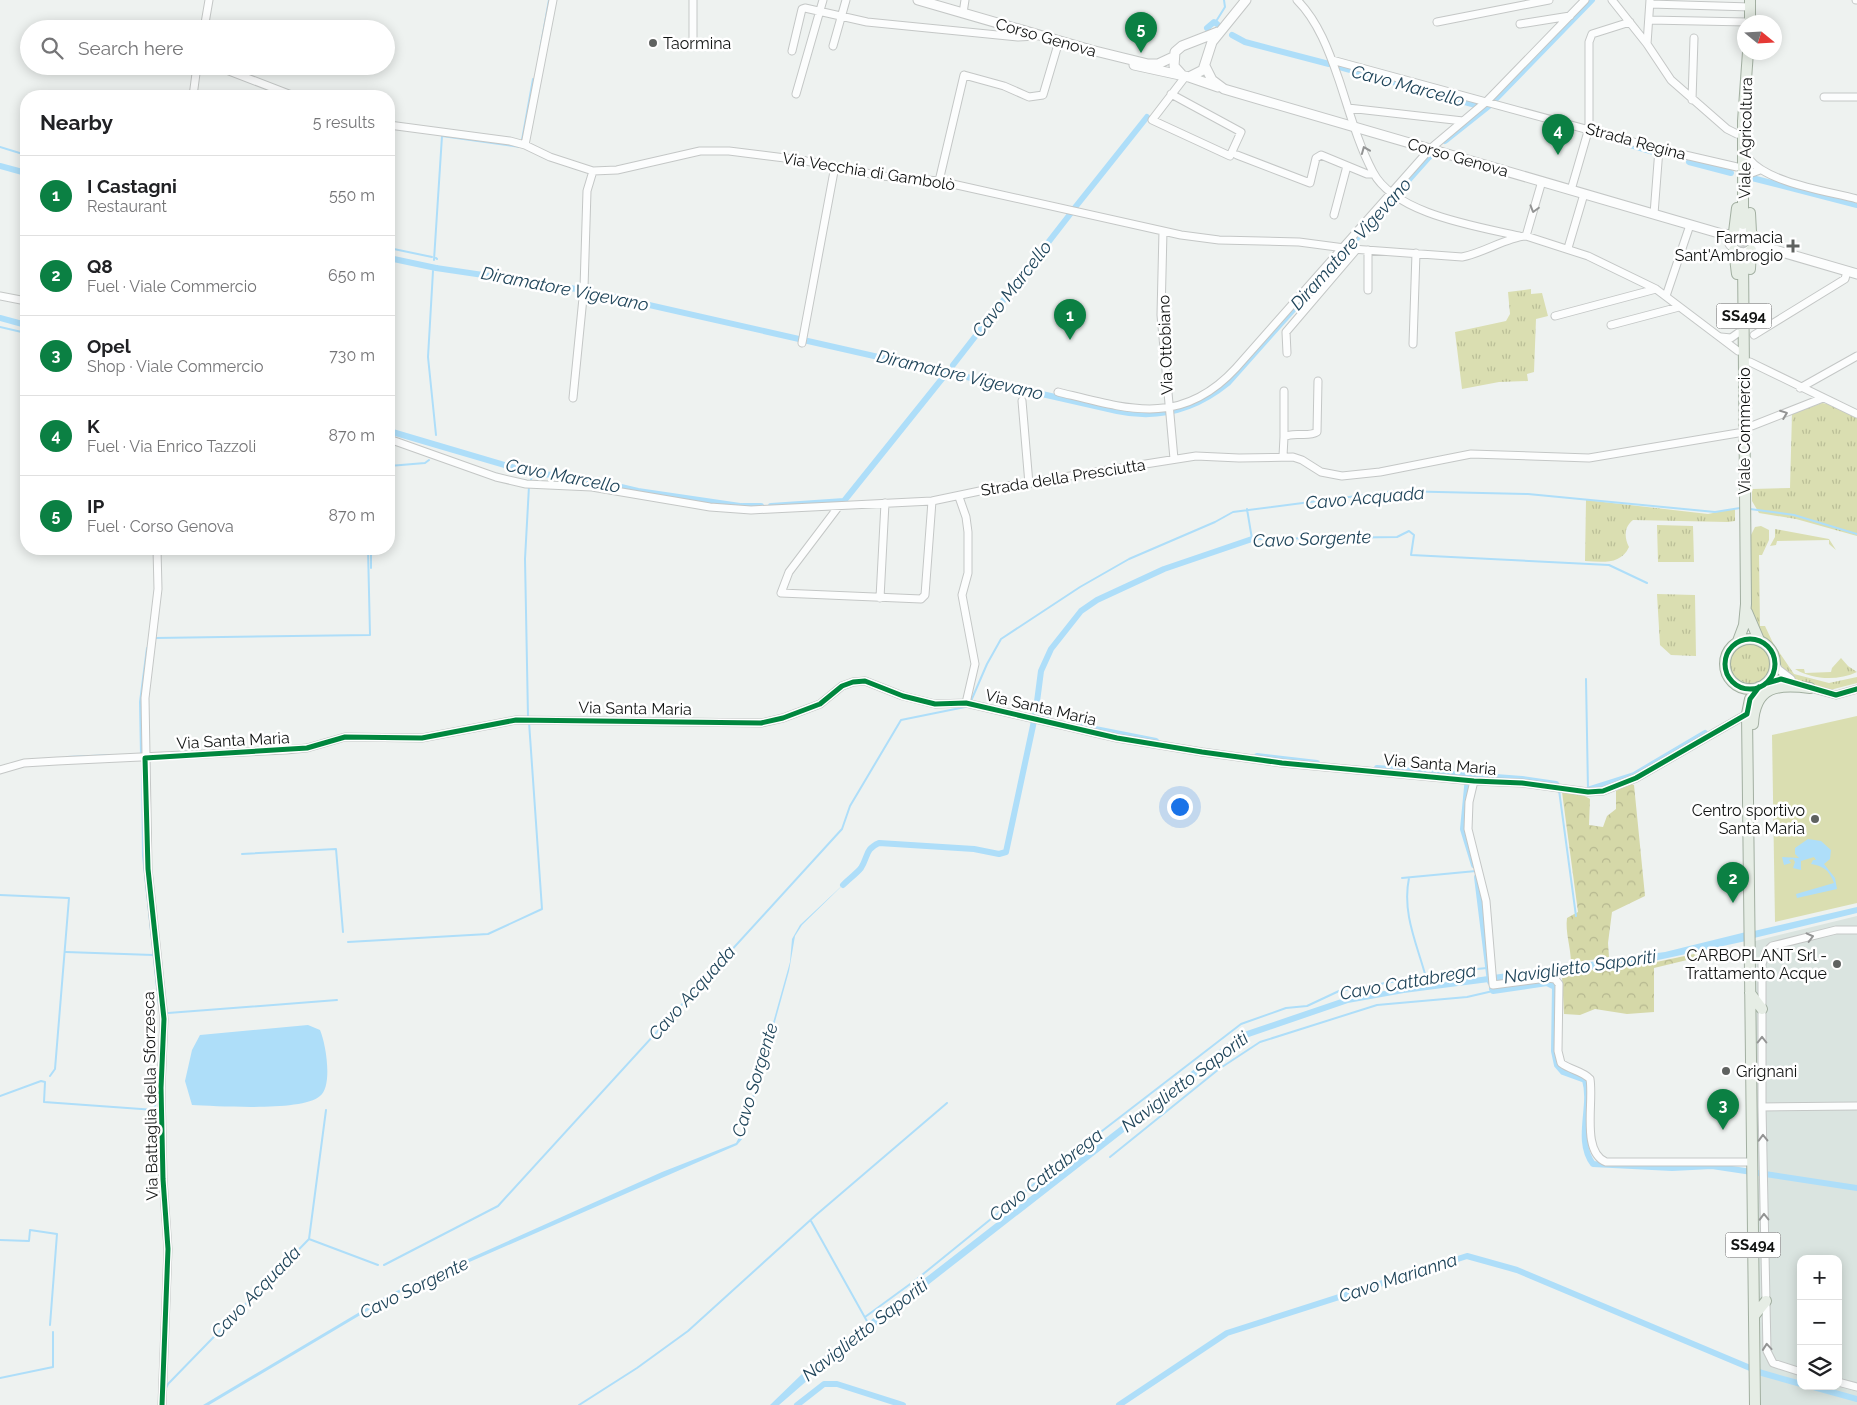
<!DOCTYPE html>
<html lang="en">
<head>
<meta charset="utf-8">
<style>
	:root { --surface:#fff; --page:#f6f6f6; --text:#202124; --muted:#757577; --line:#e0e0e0; --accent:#0b8043 }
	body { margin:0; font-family:Raleway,sans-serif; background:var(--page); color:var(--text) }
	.controls { position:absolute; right:15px; bottom:15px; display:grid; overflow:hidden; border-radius:10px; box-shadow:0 2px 12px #0003 }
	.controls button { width:45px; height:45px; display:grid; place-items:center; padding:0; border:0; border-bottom:1px solid var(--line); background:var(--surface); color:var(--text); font:25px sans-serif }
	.compass { position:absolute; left:1737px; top:15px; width:45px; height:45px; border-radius:50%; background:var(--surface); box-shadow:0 2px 12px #0003; rotate:108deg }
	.you { position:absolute; left:1179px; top:806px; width:18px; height:18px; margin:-12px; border:4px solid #fff; border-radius:50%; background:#1a73e8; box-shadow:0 0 0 8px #1a73e833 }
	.badge { display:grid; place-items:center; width:32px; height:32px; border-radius:50%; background:var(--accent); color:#fff; font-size:16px; font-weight:700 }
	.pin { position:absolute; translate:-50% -41px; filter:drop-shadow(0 1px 2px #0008) }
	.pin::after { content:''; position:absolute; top:26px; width:18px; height:15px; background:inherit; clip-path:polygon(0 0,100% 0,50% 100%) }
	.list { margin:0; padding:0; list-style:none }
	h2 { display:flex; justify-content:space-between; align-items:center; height:65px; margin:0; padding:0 20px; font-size:21px }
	h2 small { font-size:16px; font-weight:400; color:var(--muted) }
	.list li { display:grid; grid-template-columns:32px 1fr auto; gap:15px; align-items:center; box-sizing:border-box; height:80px; padding:0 20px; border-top:1px solid var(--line) }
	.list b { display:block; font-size:19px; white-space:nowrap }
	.list p { margin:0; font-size:16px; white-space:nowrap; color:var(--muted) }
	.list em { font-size:16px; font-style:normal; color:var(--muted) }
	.icon { flex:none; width:28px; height:28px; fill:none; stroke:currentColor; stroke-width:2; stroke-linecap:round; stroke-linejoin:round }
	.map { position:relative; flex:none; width:1857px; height:1405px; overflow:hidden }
	.search { position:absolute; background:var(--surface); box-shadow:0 2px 12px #0003; left:20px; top:20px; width:375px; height:55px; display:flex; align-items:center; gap:12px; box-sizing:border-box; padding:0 18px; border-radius:28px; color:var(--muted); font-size:19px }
	.panel { position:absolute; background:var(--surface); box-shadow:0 2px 12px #0003; left:20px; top:90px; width:375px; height:465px; border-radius:20px }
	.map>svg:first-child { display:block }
	.built { fill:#dae4e0; fill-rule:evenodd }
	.grass { fill:url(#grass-tufts) }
	.forest { fill:url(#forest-crowns) }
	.pitch { fill:#dadeb1 }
	.water { fill:#aedef9 }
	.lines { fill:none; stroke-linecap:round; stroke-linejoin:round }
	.stream { stroke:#aedef9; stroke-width:2 }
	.canal { stroke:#aedef9; stroke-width:6 }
	.primary-tunnel { stroke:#cdd1cf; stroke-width:10; stroke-dasharray:10 5; stroke-linecap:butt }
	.minor-casing { stroke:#c4c7c6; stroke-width:9 }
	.secondary-casing { stroke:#c4c7c6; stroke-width:11 }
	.primary-casing { stroke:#a2afa1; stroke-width:12 }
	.minor { stroke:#fcfdfd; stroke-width:7 }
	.secondary { stroke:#fcfdfd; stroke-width:9 }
	.primary { stroke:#e6ede5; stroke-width:10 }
	.cycleway-casing { stroke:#fff; stroke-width:8 }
	.cycleway { stroke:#00873e; stroke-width:5 }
	.oneway { stroke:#939494 }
	.poi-dot { fill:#5f6260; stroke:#fff; stroke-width:2 }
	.labels { text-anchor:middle; stroke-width:5; stroke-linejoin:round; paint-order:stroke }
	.shield { fill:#fff; stroke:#595a5a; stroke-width:1 }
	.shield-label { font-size:15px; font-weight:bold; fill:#121413 }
	.street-label { font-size:16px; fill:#121413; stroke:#fff }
	.poi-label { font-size:16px; fill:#121413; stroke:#fff; text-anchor:end }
	.water-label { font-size:18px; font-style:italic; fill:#21465b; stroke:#fff }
</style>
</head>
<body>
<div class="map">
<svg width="1857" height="1405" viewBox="0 0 1857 1405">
	<defs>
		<pattern id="grass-tufts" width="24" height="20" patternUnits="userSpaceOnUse" patternTransform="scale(1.25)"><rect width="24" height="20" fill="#dadeb1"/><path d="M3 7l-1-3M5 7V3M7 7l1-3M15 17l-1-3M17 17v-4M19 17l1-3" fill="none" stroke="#babe97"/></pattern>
		<pattern id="forest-crowns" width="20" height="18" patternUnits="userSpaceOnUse" patternTransform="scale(1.25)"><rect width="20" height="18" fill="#d5d8a8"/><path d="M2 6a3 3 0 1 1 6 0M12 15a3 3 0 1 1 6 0" fill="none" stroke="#b6b890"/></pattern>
	</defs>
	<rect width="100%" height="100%" fill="#eef2f0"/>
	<path class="built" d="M1857 916V1405H1760L1755 941ZM1801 1259H1838V1386H1801Z"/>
	<path class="grass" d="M1531 289V294L1542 293 1548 316 1536 319 1534 372 1527 374 1528 381 1499 382 1462 389 1455 332 1506 321 1510 314 1508 292Z
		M1822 403 1841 406 1857 418V536L1796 519 1759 513 1752 501V489L1790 488 1792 414Z
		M1586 500 1708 514 1733 509H1735V521L1728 522 1633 520C1624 527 1624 537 1629 547 1621 565 1602 562 1585 561Z
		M1657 525 1693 526 1694 562H1658Z
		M1761 526 1769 530V540L1762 555H1759L1760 626H1765L1773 643 1794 674 1829 683 1857 677V683L1830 690 1795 679 1780 668 1772 647 1760 635 1751 610V535L1755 527Z
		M1775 529 1829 539 1836 550 1829 544V540L1777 541 1776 545 1770 546 1775 537Z
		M1657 594 1695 595 1696 656 1671 655 1660 645Z
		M1730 663a20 20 0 1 1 40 0a20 20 0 1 1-40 0Z
		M1841 658 1848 666 1857 672C1838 681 1813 680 1795 669H1804L1805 673 1831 672 1832 668Z"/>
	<path class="forest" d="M1629 783 1634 785 1645 896 1612 912 1608 943 1609 957 1571 963C1571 948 1565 932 1567 918L1578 912 1562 792 1583 795 1590 799 1589 825 1603 827 1607 816 1616 809V791Z
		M1727 947 1716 953 1654 968V1012L1627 1014 1595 1009 1580 1015 1564 1014 1562 976 1614 965 1647 964Z"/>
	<path class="pitch" d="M1857 716V903L1775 922 1772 735Z"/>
	<path class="water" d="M1808 839 1821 841 1831 850 1830 859 1824 864 1835 878 1837 889 1797 898 1796 894 1834 883C1829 869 1822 866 1811 864L1813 860H1816L1814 857 1801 861V870L1793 868 1795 862 1793 859 1789 860 1791 863 1784 865 1782 857 1799 858 1795 854V848Z
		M848 880 802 925 795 936 789 971 743 1138 737 1145 394 1295 209 1405H203L390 1294 662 1172 736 1143 743 1130 790 962 792 939 800 925Z
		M1857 907V913L1754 938V931Z
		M1746 932V941L1649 962 1494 982 1493 975 1665 952Z
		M1488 976 1489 982 1404 993 1348 1003 1243 1039 824 1366 779 1405H770L802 1374 839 1345 1241 1033 1350 996Z
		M308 1025 320 1030C326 1044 333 1086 320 1096 302 1112 218 1106 192 1105L185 1081 192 1050 200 1035Z"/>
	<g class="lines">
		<path class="stream" d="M1215 23 1225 7 1224 0
			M540 50 549 0
			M522 140 533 79
			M0 147 26 155
			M389 248 432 257
			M436 258 437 259
			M434 260 442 136 520 147
			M436 268 437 266
			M433 271 428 357 436 435
			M0 327 26 333
			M389 466 425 463 429 460
			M531 480 532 473
			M1247 509 1252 539 1397 537 1409 531 1414 535 1411 555 1609 565 1647 583
			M1750 509 1794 515 1857 534
			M371 549V568
			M155 638 370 635 368 549
			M1586 679 1588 790
			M971 701 987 664 1001 639 1080 587 1129 559 1215 522 1233 512 1395 491 1528 494 1715 512 1740 508
			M528 717 525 559 529 486
			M141 755 140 702 147 648
			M67 757 114 755
			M142 761 143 856 159 1006
			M1559 790 1576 916
			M242 854 336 849 343 932
			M1402 878 1476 871
			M1409 878C1402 912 1416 942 1425 974
			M0 895 69 898 55 1069 50 1076
			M348 942 488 934 542 909 529 722
			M66 952 153 955
			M1426 978 1428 985
			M168 1013 337 1000
			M0 1096 41 1081 45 1082 44 1102 155 1110V1090L157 1086
			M1110 1157 1219 1069 1260 1042 1377 1005 1467 997 1493 991
			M811 1221 868 1323
			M309 1239 326 1110
			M0 1240 29 1241 30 1230 57 1234 50 1325
			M384 1265 498 1206 842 829 850 806 901 720 970 706
			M865 1317 917 1279 1050 1171 1241 1024 1286 1008 1307 1006 1339 991 1456 971 1487 968
			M0 1378 53 1367V1332
			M165 1390 168 1384 309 1239 378 1265
			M579 1405 637 1368 688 1331 816 1215 947 1103"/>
		<path class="canal" d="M1207 28 1214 22 1217 24
			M1232 35 1245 42 1329 64
			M1336 66 1479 106
			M1445 141 1489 106 1592 0
			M1620 142 1656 153
			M1689 162 1731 173
			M0 166 26 173
			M1752 178 1857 205
			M1073 210 1147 117
			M389 258 436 268 583 290 1117 411C1159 420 1195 410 1228 383L1430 156
			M0 318 26 325
			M953 365 1071 213
			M389 431 532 473 583 478 638 491 740 506
			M743 506H761
			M771 506 844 501 945 375
			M1036 715 1048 719
			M1035 717 1041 671 1051 649 1081 611 1097 600 1164 569 1252 539
			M1080 726 1156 741
			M1257 756 1317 763
			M1377 768 1522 779 1556 784
			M1468 777 1463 829 1474 865
			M1590 789 1634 775 1705 733
			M1477 877 1490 982
			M843 885C849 879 856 874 861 868 868 857 865 849 879 843L974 849 999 854 1006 852 1034 721
			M1492 989 1493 991 1547 983 1555 987 1554 1051 1557 1065 1563 1072 1585 1080C1593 1106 1575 1140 1593 1164L1672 1168 1712 1166 1857 1188
			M1810 1386 1857 1399
			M797 1405 824 1384H837L903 1405
			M1119 1405 1227 1333 1467 1256 1517 1270 1762 1373 1801 1384"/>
		<path class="primary-tunnel" d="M1743 224V258"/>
		<defs>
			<path id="minor" d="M1297 0C1318 21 1329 51 1339 80 1349 110 1358 144 1373 172 1395 214 1476 226 1519 236
				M1612 0 1647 44 1671 80 1727 129 1737 134
				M1856 0H1857
				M1650 4 1751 7
				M963 13 965 0
				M1649 20 1747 22
				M1437 22 1549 0
				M1520 24 1570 16
				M204 29 209 0
				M693 37V0
				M1647 44 1650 0
				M833 46 846 0
				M792 51 802 9 805 8 867 22 1018 37 1036 36
				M1332 60 1659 149 1737 167
				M216 66 294 96
				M796 94 823 0
				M1171 94 1241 132 1230 156 1152 120 1185 77
				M193 96 197 66
				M1824 97H1857
				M1692 100 1694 38
				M1348 108 1463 121
				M389 125 510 141 525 145 550 157 593 171 617 170 700 151H729L801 160 881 176 939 181 1181 235 1219 240 1299 242 1352 249 1462 257C1484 253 1507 237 1526 236L1588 256 1656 289 1738 351
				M525 145 553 0
				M1237 155 1310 183 1316 158 1321 155 1367 174H1374
				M1749 159C1768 183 1827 191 1857 199
				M1749 174 1760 170
				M939 181 964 75 1004 86 1029 97 1043 95 1059 41
				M1571 190 1589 128V42L1592 34 1630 22
				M1654 214 1659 149
				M1334 215 1347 166
				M1163 231 1161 315 1174 459
				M1526 236 1542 181
				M1568 248 1584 194
				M1368 290V250
				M0 296 26 301
				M1666 296 1690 225
				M1555 316 1656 289
				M1611 325 1679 307
				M1754 335 1845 279 1847 271
				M1721 337 1731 338 1738 333
				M802 343 835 166
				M1413 344 1416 253
				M1287 353 1286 332 1356 250
				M1750 362 1857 414
				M1800 388 1857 356
				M1058 392C1127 409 1181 428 1236 368L1430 149 1487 101 1585 0
				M573 398 584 288 587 191 593 171
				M1022 401 1029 484
				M1744 429 1823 398
				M1284 437V391
				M389 439 496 477 526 484 592 487 710 507 751 510 932 501 994 488 1196 456 1239 458 1293 457 1302 460 1321 472 1342 476 1380 472 1471 454 1589 458 1738 433
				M1283 456 1284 437C1294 431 1307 438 1317 432L1318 381
				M959 497 966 517 968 532V573L962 595 975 664 966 703
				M839 506 789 572 781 593 921 599 925 595 932 501
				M157 549 158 589 145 698 148 869 164 1019 161 1088 163 1179 168 1249 162 1405
				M880 598 885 503
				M1774 658 1778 669 1791 679
				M1767 683 1781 679 1795 684
				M1806 687 1836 695 1857 689
				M0 770 24 763 57 761 286 750 307 748 345 737 422 738 516 720 761 723 783 718 820 704 842 686 853 682 865 681 903 696 935 704 966 703 1117 738 1202 752 1282 763 1474 781 1522 783 1588 792 1603 791 1636 778 1747 714
				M1474 781 1469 802 1468 829 1486 901 1493 985 1547 978 1555 979 1559 984 1558 1051 1561 1063C1570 1070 1583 1071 1590 1079 1594 1102 1581 1152 1606 1162H1752
				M1762 1107 1857 1106
				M1801 1372 1773 1363 1767 1351 1762 1107V964L1766 952 1772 946 1836 930H1857
				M1838 1382 1857 1387"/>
			<path id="secondary" d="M918 0 1091 50 1148 64H1158L1173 57
				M1134 65 1189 77 1218 87
				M1205 66 1212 80 1224 89 1722 234 1732 235
				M1183 76 1174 66 1175 52 1182 46 1218 32
				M1189 77 1203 70 1212 42 1246 0
				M1754 239 1753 248 1745 253 1737 252 1730 244C1730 234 1739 224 1749 231 1756 235 1757 242 1767 247
				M1753 248H1768L1857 274"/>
			<path id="primary" d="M1750 22V0
				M1750 213 1751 232
				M1743 224V121L1748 52
				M1734 232 1737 208
				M1734 250 1737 274
				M1750 269 1751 250
				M1747 612 1759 640
				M1725 664a25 25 0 1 1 50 0a25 25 0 1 1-50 0Z
				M1738 641 1744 625 1746 604 1743 258
				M1753 724C1755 685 1778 684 1810 688
				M1750 993 1762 1009
				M1754 1316 1766 1301
				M1755 1405 1747 714 1750 699 1759 687"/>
		</defs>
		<use href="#minor" class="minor-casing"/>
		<use href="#secondary" class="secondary-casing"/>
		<use href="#primary" class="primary-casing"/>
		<use href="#minor" class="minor"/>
		<use href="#secondary" class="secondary"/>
		<use href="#primary" class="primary"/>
		<defs>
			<path id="cycleway" d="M1725 664a25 25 0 1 1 50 0a25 25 0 1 1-50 0Z
				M1767 683 1781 679 1836 695 1857 689
				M162 1405 168 1249 163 1179 161 1088 164 1019 148 869 145 758 307 748 345 737 422 738 516 720 761 723 783 718 820 704 842 686 853 682 865 681 903 696 935 704 966 703 1117 738 1202 752 1282 763 1474 781 1522 783 1588 792 1603 791 1636 778 1747 714 1750 699 1759 687"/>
		</defs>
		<use href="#cycleway" class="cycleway-casing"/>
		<use href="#cycleway" class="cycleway"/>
	</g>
	<defs><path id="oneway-chevron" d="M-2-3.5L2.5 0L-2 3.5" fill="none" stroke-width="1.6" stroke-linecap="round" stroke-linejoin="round" transform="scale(1.25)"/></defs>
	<g class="oneway">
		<use href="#oneway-chevron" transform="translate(1365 150) rotate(-112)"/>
		<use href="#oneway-chevron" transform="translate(1534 209) rotate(106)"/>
		<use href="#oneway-chevron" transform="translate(1784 414) rotate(-21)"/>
		<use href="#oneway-chevron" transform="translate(1810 937) rotate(-14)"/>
		<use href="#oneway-chevron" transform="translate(1762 1040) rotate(-90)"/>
		<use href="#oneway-chevron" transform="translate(1763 1138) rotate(-91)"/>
		<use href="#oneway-chevron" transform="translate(1764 1217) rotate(-91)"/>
		<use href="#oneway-chevron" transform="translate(1767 1347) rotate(-95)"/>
	</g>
	<g class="poi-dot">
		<circle cx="653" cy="43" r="5"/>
		<path d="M1790.5 238.5h5v5h5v5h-5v5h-5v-5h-5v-5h5z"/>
		<circle cx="1815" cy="819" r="5"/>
		<circle cx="1837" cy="964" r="5"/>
		<circle cx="1726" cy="1071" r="5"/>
	</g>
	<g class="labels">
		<g class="shield">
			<rect x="1716.5" y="303.5" width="55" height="25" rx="4"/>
			<rect x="1725.5" y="1232.5" width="55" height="25" rx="4"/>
		</g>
		<g class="shield-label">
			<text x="1744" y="321">SS494</text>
			<text x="1753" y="1250">SS494</text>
		</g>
		<g class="street-label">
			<text transform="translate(1046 37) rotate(16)" y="6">Corso Genova</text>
			<text transform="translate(1745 138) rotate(-89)" y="6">Viale Agricoltura</text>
			<text transform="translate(1636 141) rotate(15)" y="6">Strada Regina</text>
			<text transform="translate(1458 157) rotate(16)" y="6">Corso Genova</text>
			<text transform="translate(869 171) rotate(9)" y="6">Via Vecchia di Gambolò</text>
			<text transform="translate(1165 345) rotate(-92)" y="6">Via Ottobiano</text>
			<text transform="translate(1744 431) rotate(-90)" y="6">Viale Commercio</text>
			<text transform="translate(1063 477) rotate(-9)" y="6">Strada della Presciutta</text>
			<text transform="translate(1041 707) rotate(13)" y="6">Via Santa Maria</text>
			<text transform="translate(635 708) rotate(1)" y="6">Via Santa Maria</text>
			<text transform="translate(233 740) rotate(-3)" y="6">Via Santa Maria</text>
			<text transform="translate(1440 764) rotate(5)" y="6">Via Santa Maria</text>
			<text transform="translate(150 1096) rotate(-91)" y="6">Via Battaglia della Sforzesca</text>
		</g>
		<g class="poi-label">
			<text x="663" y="49" text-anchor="start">Taormina</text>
			<text x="1783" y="243">Farmacia<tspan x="1783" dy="18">Sant'Ambrogio</tspan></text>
			<text x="1805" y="816">Centro sportivo<tspan x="1805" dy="18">Santa Maria</tspan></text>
			<text x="1827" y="961">CARBOPLANT Srl -<tspan x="1827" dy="18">Trattamento Acque</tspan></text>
			<text x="1736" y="1077" text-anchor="start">Grignani</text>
		</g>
		<g class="water-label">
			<text transform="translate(1408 86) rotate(15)" y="6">Cavo Marcello</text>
			<text transform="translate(1351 244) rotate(-48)" y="6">Diramatore Vigevano</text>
			<text transform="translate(565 289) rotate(11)" y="6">Diramatore Vigevano</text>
			<text transform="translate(1012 289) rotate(-52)" y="6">Cavo Marcello</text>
			<text transform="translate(960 375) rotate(13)" y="6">Diramatore Vigevano</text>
			<text transform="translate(563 476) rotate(11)" y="6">Cavo Marcello</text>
			<text transform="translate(1365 498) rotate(-5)" y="6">Cavo Acquada</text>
			<text transform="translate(1312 539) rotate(-2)" y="6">Cavo Sorgente</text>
			<text transform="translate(1580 967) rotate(-8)" y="6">Naviglietto Saporiti</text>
			<text transform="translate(1408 982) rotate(-10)" y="6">Cavo Cattabrega</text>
			<text transform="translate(692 993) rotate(-48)" y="6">Cavo Acquada</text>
			<text transform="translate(755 1080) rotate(-73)" y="6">Cavo Sorgente</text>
			<text transform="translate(1185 1082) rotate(-37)" y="6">Naviglietto Saporiti</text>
			<text transform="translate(1046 1175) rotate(-38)" y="6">Cavo Cattabrega</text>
			<text transform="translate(1398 1278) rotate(-18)" y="6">Cavo Marianna</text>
			<text transform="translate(414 1288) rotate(-26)" y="6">Cavo Sorgente</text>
			<text transform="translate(256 1292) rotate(-46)" y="6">Cavo Acquada</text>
			<text transform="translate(865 1330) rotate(-38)" y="6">Naviglietto Saporiti</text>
		</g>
	</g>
</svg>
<div class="controls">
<button>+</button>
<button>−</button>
<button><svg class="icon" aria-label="layers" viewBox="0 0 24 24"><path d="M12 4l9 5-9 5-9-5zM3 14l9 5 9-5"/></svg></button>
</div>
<svg class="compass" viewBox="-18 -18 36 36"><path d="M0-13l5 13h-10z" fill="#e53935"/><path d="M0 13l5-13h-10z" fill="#757577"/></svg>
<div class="you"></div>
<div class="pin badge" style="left:1070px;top:340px">1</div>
<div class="pin badge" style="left:1733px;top:903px">2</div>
<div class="pin badge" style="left:1723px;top:1130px">3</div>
<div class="pin badge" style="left:1558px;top:155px">4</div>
<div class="pin badge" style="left:1141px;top:53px">5</div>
<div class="search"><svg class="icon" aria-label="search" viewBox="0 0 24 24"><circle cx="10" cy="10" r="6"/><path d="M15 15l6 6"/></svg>Search here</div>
<section class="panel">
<h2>Nearby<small>5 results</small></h2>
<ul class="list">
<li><span class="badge">1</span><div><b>I Castagni</b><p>Restaurant</p></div><em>550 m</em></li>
<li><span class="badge">2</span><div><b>Q8</b><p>Fuel · Viale Commercio</p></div><em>650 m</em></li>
<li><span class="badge">3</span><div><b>Opel</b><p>Shop · Viale Commercio</p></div><em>730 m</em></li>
<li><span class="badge">4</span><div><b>K</b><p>Fuel · Via Enrico Tazzoli</p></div><em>870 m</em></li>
<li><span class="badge">5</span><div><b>IP</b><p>Fuel · Corso Genova</p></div><em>870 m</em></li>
</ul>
</section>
</div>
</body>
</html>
